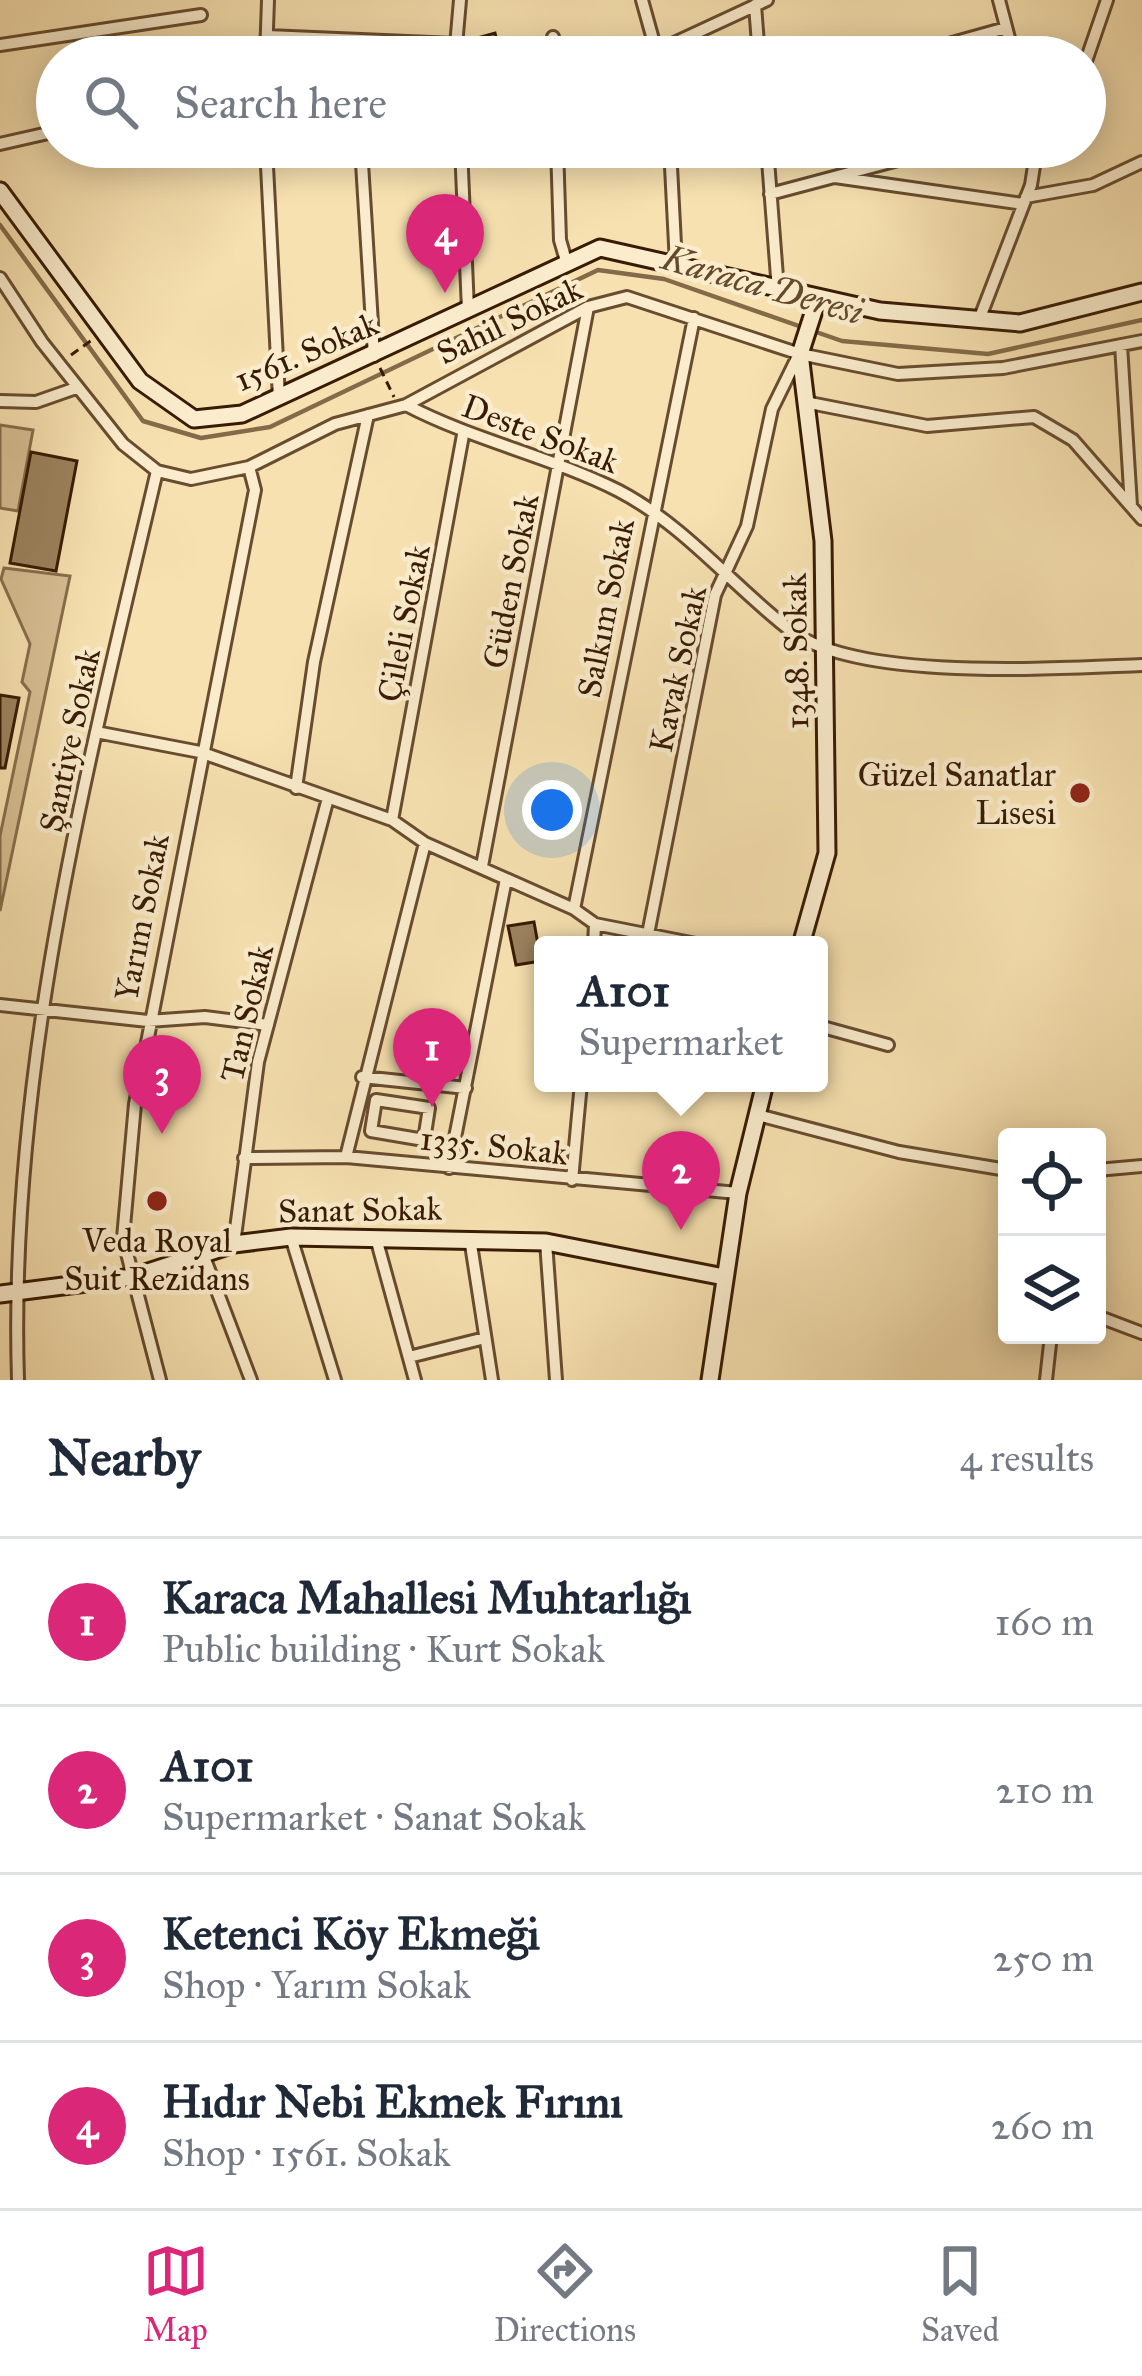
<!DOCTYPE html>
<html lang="en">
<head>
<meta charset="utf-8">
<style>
	:root { --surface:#fff; --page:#f2f2f3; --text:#1f2937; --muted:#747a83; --line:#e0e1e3; --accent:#db2777 }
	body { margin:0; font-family:"IM FELL Great Primer",serif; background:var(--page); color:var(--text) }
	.controls { position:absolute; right:36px; bottom:36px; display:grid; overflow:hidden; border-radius:12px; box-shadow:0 6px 30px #0003 }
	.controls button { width:108px; height:108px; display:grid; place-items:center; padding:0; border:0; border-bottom:3px solid var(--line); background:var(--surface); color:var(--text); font:60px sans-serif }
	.you { position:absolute; left:552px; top:810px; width:42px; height:42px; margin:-30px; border:9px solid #fff; border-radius:50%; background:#1a73e8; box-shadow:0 0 0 18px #1a73e833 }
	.badge { display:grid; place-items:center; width:78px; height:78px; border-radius:50%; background:var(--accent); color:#fff; font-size:39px; font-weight:700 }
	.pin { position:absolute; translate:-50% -99px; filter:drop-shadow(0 3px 6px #0008) }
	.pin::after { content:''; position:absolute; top:63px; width:42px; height:36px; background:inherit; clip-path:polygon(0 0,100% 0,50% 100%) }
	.popup { position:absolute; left:534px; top:936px; width:294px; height:156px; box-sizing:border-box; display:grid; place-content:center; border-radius:12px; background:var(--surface); filter:drop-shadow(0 3px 9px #0005); font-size:39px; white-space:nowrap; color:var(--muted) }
	.popup b { font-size:45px; color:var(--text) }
	.popup::after { content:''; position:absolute; left:50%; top:100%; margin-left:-24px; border:24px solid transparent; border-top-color:var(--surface) }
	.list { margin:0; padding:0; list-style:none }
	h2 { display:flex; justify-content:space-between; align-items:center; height:156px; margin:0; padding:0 48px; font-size:51px }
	h2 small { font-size:39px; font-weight:400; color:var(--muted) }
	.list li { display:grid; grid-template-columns:78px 1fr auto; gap:36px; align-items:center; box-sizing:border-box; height:168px; padding:0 48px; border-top:3px solid var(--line) }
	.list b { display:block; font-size:45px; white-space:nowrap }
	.list p { margin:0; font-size:39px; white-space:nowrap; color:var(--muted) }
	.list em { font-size:39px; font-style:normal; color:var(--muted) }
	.icon { flex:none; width:66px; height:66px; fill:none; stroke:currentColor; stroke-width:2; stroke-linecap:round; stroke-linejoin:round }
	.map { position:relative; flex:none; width:1142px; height:1380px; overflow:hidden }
	.search { position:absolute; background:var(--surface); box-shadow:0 6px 30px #0003; left:36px; right:36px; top:36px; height:132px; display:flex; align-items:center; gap:30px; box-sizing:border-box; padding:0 42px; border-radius:66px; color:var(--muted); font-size:45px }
	.sheet { height:828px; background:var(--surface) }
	nav { display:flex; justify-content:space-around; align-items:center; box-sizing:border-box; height:168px; border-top:3px solid var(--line); background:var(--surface); font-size:33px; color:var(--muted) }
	nav a { display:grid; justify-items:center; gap:6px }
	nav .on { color:var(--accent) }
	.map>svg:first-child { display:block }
	.green { fill:#d7bf93; stroke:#886d4c; stroke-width:3 }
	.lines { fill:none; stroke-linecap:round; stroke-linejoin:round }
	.stream { stroke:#846a48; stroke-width:4.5 }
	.building { fill:#9b825d; stroke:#381b04; stroke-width:3 }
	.street-casing { stroke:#684c2f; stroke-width:16 }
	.secondary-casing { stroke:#381b04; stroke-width:21 }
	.path { stroke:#381b04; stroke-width:3; stroke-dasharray:9 6; stroke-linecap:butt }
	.street { stroke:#faeccc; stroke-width:10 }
	.secondary { stroke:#faeccc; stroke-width:15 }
	.poi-dot { fill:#8f2418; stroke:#faeccc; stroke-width:4.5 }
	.labels { text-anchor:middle; stroke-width:9; stroke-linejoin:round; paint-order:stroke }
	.street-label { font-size:33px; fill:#381b04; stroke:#faeccc }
	.poi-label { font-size:33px; fill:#381b04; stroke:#faeccc; text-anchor:end }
	.water-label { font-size:36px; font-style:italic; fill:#64492c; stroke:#faeccc }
</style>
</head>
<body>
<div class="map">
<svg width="1142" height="1380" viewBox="0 0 1142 1380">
	<rect width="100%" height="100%" fill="#f7e1b0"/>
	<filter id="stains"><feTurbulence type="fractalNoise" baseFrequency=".00167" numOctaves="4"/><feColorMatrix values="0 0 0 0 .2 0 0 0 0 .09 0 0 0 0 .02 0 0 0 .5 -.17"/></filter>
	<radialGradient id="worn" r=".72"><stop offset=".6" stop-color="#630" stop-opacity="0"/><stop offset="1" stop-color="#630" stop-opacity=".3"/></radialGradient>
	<path class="green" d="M0 425 33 430 18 511 0 508Z
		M4 568 70 576 0 911V836L30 692 22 682 30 644 1 579Z"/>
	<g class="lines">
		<path class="stream" d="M0 225 143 421 201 438 270 427 598 270 664 279 842 341 988 354 1142 320"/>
	</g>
	<path class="building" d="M495 33 501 57H470L466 41Z
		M31 452 77 461 56 571 10 563Z
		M0 695 19 698 5 768H0Z
		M534 922 541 961 516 965 508 926Z"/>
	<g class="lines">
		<defs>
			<path id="street" d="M642 0 657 54
				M999 0 1014 57
				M755 5 759 57
				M267 36 455 44
				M553 37V57
				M0 45 201 15
				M657 51 767 0
				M266 57 268 0
				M455 57 460 0
				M902 57 1006 28
				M1085 64 1107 0
				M0 144 57 131
				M266 147 279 398
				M361 147 374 356
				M461 147 468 310
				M557 147 560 240 567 264
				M670 147 676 264
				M767 147 778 290
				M835 177 1023 204
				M770 194 947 147
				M1026 197 1093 185 1142 162
				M0 278 42 342 123 444 157 471 191 479 249 467 335 424 406 405 588 307 627 297 800 354 898 374 1003 368 1142 341
				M979 320 1031 185 1037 147
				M1121 345 1131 506
				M0 401 36 402 76 388
				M805 402 927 426 1034 417 1073 440 1142 519
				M406 405C475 441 550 456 619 491 684 525 733 586 790 630 856 682 1058 668 1142 665
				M96 732 200 752 392 820 425 843 574 909 595 924 701 945
				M296 788 314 662 368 415
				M392 820 463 435
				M482 866 588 307
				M574 909 694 318
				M648 934 715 595 747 526 772 409 799 354
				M594 945 595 924
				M0 1005 148 1021 205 1017 268 1025
				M819 1026 888 1045
				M362 1077 466 1088
				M376 1100 429 1108 424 1140 371 1131Z
				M758 1115 899 1152 1007 1170
				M346 1157 425 843
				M244 1158 346 1157 738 1193
				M449 1168 506 879
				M1097 1170 1142 1166
				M572 1180 581 1083
				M291 1237 335 1380
				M376 1238 415 1380
				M470 1238 492 1380
				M546 1242 556 1380
				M234 1244 258 1062 328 798
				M203 1254 251 1380
				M1097 1316 1142 1333
				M409 1357 485 1338
				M18 1380C8 1071 87 769 157 471
				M160 1380 123 1238 135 1104 255 490 249 467
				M1046 1380 1051 1335"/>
			<path id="secondary" d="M0 191 140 381 194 419 242 414 600 248 880 311 1020 323 1142 292
				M801 945 827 853 823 541 800 354 818 298
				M0 1294 133 1277 234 1244 291 1237 546 1242 724 1277
				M710 1380 738 1193 765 1083"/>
		</defs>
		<use href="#street" class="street-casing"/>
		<use href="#secondary" class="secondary-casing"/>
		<path class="path" d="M71 355 92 340
			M380 368 394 397"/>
		<use href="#street" class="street"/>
		<use href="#secondary" class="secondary"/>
	</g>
	<g class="poi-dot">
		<circle cx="1080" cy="793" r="12"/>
		<circle cx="157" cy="1201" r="12"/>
	</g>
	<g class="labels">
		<g class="street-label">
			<text transform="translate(509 320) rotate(-26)" y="12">Sahil Sokak</text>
			<text transform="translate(306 351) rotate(-23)" y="12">1561. Sokak</text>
			<text transform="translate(541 433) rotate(21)" y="12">Deste Sokak</text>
			<text transform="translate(510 581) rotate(-79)" y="12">Güden Sokak</text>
			<text transform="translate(605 608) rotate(-79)" y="12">Salkım Sokak</text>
			<text transform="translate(403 623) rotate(-79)" y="12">Çileli Sokak</text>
			<text transform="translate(795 651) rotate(-91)" y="12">1348. Sokak</text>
			<text transform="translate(677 669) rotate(-78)" y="12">Kavak Sokak</text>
			<text transform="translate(69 740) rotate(-78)" y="12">Şantiye Sokak</text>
			<text transform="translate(141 917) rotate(-79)" y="12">Yarım Sokak</text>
			<text transform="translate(246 1013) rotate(-77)" y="12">Tan Sokak</text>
			<text transform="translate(494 1145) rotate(6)" y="12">1335. Sokak</text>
			<text transform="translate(360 1209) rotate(-1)" y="12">Sanat Sokak</text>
		</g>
		<g class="poi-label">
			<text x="1056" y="786">Güzel Sanatlar<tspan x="1056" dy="38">Lisesi</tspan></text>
			<text x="157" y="1252" text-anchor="middle">Veda Royal<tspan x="157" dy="38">Suit Rezidans</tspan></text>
		</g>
		<g class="water-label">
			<text transform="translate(763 284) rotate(16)" y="13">Karaca Deresi</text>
		</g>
	</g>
	<rect width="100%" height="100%" filter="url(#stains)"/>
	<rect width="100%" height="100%" fill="url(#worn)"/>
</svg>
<div class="controls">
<button><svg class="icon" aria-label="locate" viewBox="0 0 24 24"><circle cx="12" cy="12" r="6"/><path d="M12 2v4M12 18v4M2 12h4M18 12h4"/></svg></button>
<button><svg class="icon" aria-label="layers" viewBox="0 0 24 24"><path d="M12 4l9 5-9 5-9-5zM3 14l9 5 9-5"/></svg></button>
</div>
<div class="you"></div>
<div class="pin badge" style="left:432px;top:1107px">1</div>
<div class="pin badge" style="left:681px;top:1230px">2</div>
<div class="popup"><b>A101</b>Supermarket</div>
<div class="pin badge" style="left:162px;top:1134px">3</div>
<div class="pin badge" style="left:445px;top:293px">4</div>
<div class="search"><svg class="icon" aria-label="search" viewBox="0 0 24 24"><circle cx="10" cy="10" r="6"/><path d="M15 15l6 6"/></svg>Search here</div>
</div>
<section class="sheet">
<h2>Nearby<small>4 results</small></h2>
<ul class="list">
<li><span class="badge">1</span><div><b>Karaca Mahallesi Muhtarlığı</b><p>Public building · Kurt Sokak</p></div><em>160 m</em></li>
<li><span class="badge">2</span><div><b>A101</b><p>Supermarket · Sanat Sokak</p></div><em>210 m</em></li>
<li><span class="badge">3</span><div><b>Ketenci Köy Ekmeği</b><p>Shop · Yarım Sokak</p></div><em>250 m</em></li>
<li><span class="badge">4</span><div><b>Hıdır Nebi Ekmek Fırını</b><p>Shop · 1561. Sokak</p></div><em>260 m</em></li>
</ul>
</section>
<nav>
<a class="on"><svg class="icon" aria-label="map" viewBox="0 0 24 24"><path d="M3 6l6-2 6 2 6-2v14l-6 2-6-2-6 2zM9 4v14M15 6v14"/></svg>Map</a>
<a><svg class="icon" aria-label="directions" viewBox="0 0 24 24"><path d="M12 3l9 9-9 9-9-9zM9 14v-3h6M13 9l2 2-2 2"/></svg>Directions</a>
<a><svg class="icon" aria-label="saved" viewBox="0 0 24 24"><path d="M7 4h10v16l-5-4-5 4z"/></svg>Saved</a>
</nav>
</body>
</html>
